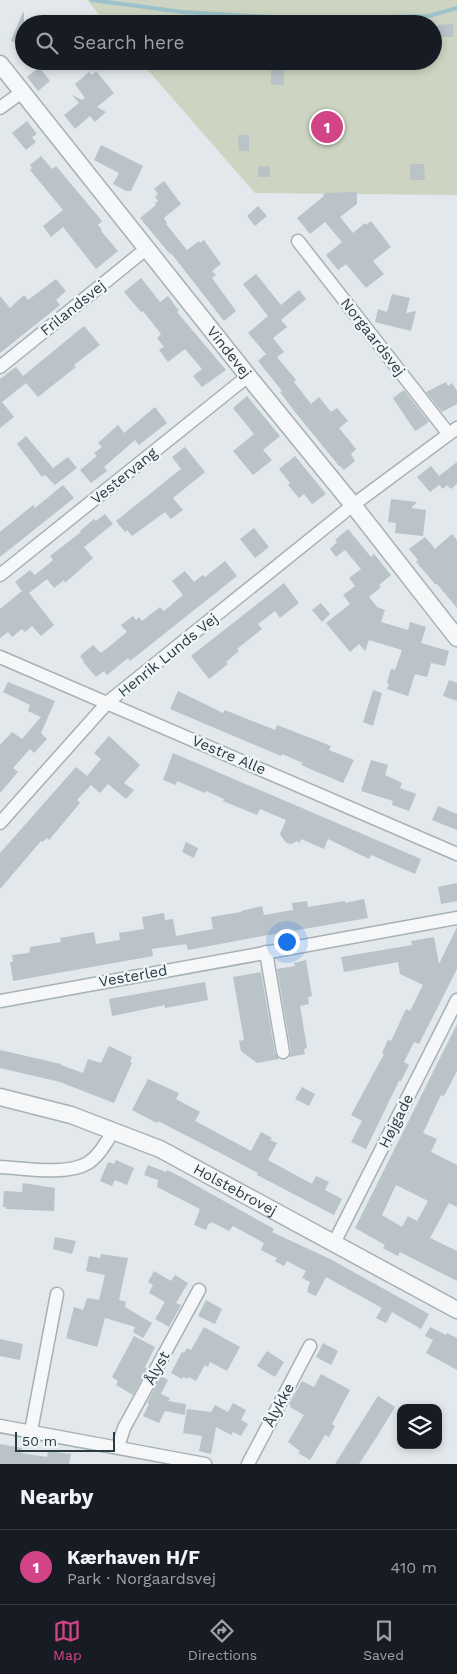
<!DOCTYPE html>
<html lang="en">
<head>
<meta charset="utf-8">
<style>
	:root { --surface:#171b24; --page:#20242c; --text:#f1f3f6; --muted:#9ea1a6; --line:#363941; --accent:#d34486 }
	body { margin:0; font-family:"Work Sans",sans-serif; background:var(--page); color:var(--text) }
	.controls { position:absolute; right:15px; bottom:15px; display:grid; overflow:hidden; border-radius:10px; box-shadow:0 2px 8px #0003 }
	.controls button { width:45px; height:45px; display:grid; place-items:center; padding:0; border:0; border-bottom:1px solid var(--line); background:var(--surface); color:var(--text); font:25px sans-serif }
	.scale { position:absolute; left:15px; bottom:12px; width:100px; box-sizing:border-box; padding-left:5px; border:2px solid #293b43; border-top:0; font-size:14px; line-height:18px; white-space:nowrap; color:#293b43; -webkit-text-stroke:4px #f1f6f8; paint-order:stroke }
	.you { position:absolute; left:286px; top:941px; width:18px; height:18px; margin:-12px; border:4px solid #fff; border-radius:50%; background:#1a73e8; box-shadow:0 0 0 8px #1a73e833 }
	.badge { display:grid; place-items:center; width:32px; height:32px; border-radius:50%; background:var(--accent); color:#fff; font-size:16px; font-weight:700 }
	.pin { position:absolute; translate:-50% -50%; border:2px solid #fff; box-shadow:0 1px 5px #0006 }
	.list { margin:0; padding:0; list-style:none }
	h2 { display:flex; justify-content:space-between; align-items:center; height:65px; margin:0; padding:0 20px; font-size:21px }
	h2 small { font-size:16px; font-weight:400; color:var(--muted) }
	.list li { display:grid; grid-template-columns:32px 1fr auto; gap:15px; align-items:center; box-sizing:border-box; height:75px; padding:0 20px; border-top:1px solid var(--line) }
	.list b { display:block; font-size:19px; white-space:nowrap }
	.list p { margin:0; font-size:16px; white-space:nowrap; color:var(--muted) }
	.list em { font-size:16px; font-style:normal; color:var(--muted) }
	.icon { flex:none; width:28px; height:28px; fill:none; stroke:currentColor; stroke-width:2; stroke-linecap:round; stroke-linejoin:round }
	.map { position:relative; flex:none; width:457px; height:1464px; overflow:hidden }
	.search { position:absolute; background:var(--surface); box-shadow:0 2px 8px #0003; left:15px; right:15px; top:15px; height:55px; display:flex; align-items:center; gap:12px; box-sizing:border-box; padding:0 18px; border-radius:28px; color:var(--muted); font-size:19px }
	.sheet { height:140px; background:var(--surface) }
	nav { display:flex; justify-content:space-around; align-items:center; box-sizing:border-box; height:70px; border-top:1px solid var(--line); background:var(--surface); font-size:14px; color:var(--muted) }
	nav a { display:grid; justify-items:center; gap:2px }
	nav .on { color:var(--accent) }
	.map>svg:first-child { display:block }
	.green { fill:#cdd5c2 }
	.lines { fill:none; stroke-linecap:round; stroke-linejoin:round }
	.stream { stroke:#9cc2cb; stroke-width:4 }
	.building { fill:#b9c3c8; fill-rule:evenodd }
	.minor-casing { stroke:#a7b1b5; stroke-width:15 }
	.tertiary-casing { stroke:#a7b1b5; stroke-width:19 }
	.minor { stroke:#f5f7f9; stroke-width:12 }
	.tertiary { stroke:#f5f7f9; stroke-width:16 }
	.labels { text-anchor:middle; stroke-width:4.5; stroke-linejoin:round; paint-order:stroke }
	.street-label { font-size:15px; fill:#293b43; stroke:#f1f6f8 }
</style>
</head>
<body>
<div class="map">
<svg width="457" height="1464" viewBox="0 0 457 1464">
	<rect width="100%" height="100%" fill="#e2e8eb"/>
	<path class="green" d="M87 0H457V195L255 193 140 61H433V24H107Z"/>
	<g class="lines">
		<path class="stream" d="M92 0 183 12 304 19 429 16 457 8"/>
	</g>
	<path class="building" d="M23 12H24V46L11 41Z
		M453 24V37H438V25Z
		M39 67 50 81 38 91 27 77Z
		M271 67 284 68V85H271Z
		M96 71 114 93 97 107 106 112 95 122 90 116 75 129 64 115 79 103 72 95 82 100 85 98 75 84 89 72 92 75Z
		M27 121 37 134 32 137 36 142 26 150 12 133Z
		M238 135H249V151H239Z
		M101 145 143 166 131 191H126L113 184 119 173 94 160Z
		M41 156 52 169 56 166 102 221 98 225 102 230 101 231 118 251 96 269 63 227 51 237 43 226 63 210 30 170 32 168 30 165Z
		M410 164H424L425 180H410Z
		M258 166H270V177H258Z
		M164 181 181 204 164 218 167 223 166 224 187 250 199 241 200 243 204 240 221 264 212 271 216 275 212 278 236 311 224 321 171 253 170 254 140 218 156 205 155 203 158 201 155 197 158 194 154 189Z
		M357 192V204L340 217 353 233 365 223 366 225 371 221 391 247 373 261 384 274 366 288 346 264 338 270 326 255 342 242 325 222 310 234 297 218 324 196 323 193Z
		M258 206 267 216 255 226 247 216Z
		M256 274 281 305 299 290 306 299 281 320 287 327 273 338 284 352 277 357 296 380 294 382 311 404 319 397 331 412 337 408 348 421 339 428 356 449 351 454 355 461 344 470 340 466H339L295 412 280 392 282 391 258 361 266 354 248 333 268 316 243 284Z
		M141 278 160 302 168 296 179 311 177 312 226 370 202 387 193 376 202 369 185 349 168 362 159 350 164 347 157 338 161 334 143 311 141 312 124 292Z
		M56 279 66 291 56 300 60 305 0 353V296L10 308 24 295 28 300Z
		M392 294 410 298 406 313 416 311 411 331 375 322 378 309 387 312Z
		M84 326 100 345 74 365 76 367 38 397 26 383 2 402 14 417 0 428V379L16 367 23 376Z
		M446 382 448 386 452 383 457 391V404L442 412 426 392Z
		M404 390 429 422 415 431 393 398Z
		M247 396 280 436 263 450 272 460 253 475 233 451 254 434 233 408Z
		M155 407 167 423 139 445 135 440 104 467 107 471 91 483 80 470 97 456 94 453 102 447 98 443 118 425 124 433Z
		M26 436 53 468 68 457 77 468 55 485 45 475 42 477 17 444Z
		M185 447 205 472 173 498 183 510 171 519 165 512 132 536 127 530 125 532 116 521 181 469 172 457Z
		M295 456 326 494 312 504 304 494 299 498 288 485 290 483 279 469Z
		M457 462V484L451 489 447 485 443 489 439 485 430 492 417 477 431 466 439 476Z
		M63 485 74 498 0 557V532L33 505 35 508Z
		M391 499 417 502 411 508 426 510 423 536 395 533 396 523 388 522Z
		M105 514 113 524 84 547 93 558 65 583 64 580 54 588 47 579 29 593 54 625 41 636 32 626 25 632 22 629 12 637 8 632 0 638V609L22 591 15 582 30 570 35 575 53 560 50 556 81 532 80 531 94 519 96 521Z
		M254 528 269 547 255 558 240 539Z
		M348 529 371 557 374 554 391 575 379 585 381 587 369 597 377 607 385 610 381 622 408 630 410 622 426 627 421 643 449 651 445 666 431 663 427 677 415 674 408 696 387 689 389 684 387 683 391 669 395 670 402 650 369 640 365 651 359 644 350 652 326 623 350 604 343 595 355 586 349 578 361 569 345 550 336 557 330 549 337 542 335 540Z
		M452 534 457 540V608L437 584H435L424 571 416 562 418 560 409 549 425 537 435 549Z
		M225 561 237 576 130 661 128 658 107 675 104 671 96 677 83 662 84 661 80 656 93 645 101 653 127 632 121 625 133 616 136 620 139 617 142 621 160 607 164 611 183 595 172 581 185 571 194 582 203 575 205 577Z
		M284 583 299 603 280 618 275 611 258 624 262 629 237 649 239 651 226 662 228 664 209 679 191 656Z
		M321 603 330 614 322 622 312 610Z
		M449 680 457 683V701L443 696Z
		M8 682 55 701 41 733 47 739 34 753 30 749 13 768 18 772 0 793V745L12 732 22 739 41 717 28 711 30 705 3 692Z
		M373 690 382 693 373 726 363 722Z
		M178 691 223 713 225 710 275 730 277 725 331 746 329 750 354 760 343 783 301 765 303 763 282 754 281 756 170 709Z
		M109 736 140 765 124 783 134 790 126 799 108 784 100 793 91 785 77 800 80 803 49 840 47 838 43 842 41 841 0 889V853L76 767 87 776 101 759 94 753Z
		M173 753 421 859 415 874 371 855 369 859 328 839 324 849 301 839 300 843 297 841 291 844 286 843 280 834 286 820 260 809 257 815 223 801 224 799 206 791 205 793 177 781 176 785 163 780Z
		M371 760 388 765 385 775 402 783 400 788 416 794 409 811 392 805 393 801 361 791Z
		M438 806 457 814V830L432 820Z
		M186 842 198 848 194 858 182 852Z
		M457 883V901L441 904 438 887Z
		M364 899 368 918 246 939 188 950 186 944 152 949 153 956 13 981 10 962H13L12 955 29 953 30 947 61 942 60 938 94 932 96 944 120 940 119 933 144 929 142 917 164 913 165 920 173 919 176 936 213 929 211 917 241 912V911L262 906 264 915 293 910 292 903 307 901 308 907 345 901V903Z
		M457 927V969L419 1044 414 1042 404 1062 409 1065 401 1081H399L366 1149 351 1142 362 1121 351 1115 383 1056 384 1054 382 1053 388 1040 391 1041 406 1009 410 1011 423 985 400 974 398 962 344 972 341 957 412 945 411 941 434 937 439 964Z
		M306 960 312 996 308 997 309 1004 300 1006 307 1048 304 1049 305 1054 289 1057 291 1051 277 969 295 966 294 963Z
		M261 972 275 1053 279 1059 257 1063 241 1051 239 1041 244 1040 233 977Z
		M205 982 208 1000 165 1008V1005L112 1016 109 999Z
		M457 1024V1071L444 1096 441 1095 423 1133 437 1139 431 1152 457 1165V1207L449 1203 430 1238 457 1251V1281L400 1252 398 1256 383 1248 385 1245 355 1228ZM396 1185 428 1201 417 1221 408 1216 402 1227 382 1215Z
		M109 1046 132 1057 130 1062 132 1063 114 1103 60 1082 0 1068V1050L61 1064V1065L83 1073 88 1059 101 1063Z
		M148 1079 179 1093 176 1099 200 1112 195 1121 251 1151 261 1132 272 1138 270 1140 277 1143 268 1160 312 1184 316 1176 329 1182 325 1190 342 1199 334 1215 257 1175 258 1173 228 1157 158 1121 157 1123 132 1110Z
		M302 1087 315 1094 309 1106 295 1099Z
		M116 1160 134 1168 127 1185 115 1180 112 1186 100 1181 108 1162 114 1164Z
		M148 1165 166 1172 167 1170 183 1178 274 1229 272 1232 330 1259 429 1314 421 1329 392 1312 386 1323 376 1318 382 1308 326 1277 316 1296 307 1292 310 1282 302 1278 306 1271 287 1261 284 1266 275 1261 277 1258 261 1250 264 1243 233 1226 229 1231 212 1222 210 1224 209 1223 206 1230 194 1225 200 1209 157 1187 158 1180 144 1175Z
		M23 1183 55 1188 54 1211 6 1209V1207H3L4 1191 22 1192Z
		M55 1237 76 1241 72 1254 53 1249Z
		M101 1254 128 1258 119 1300 126 1302 125 1307 152 1323 143 1338 133 1332 135 1327 105 1318 97 1347 66 1338 74 1307 83 1310 87 1298 99 1300 105 1275 86 1271 89 1256 100 1258Z
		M154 1271 171 1281 175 1275 188 1283 176 1303 181 1305 169 1327 155 1319 165 1302 149 1293 153 1285 148 1282Z
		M206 1300 222 1309 215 1324 198 1316Z
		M204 1327 240 1347 227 1371 210 1362 208 1367 205 1365 196 1381 189 1377 188 1379 183 1377 182 1379 171 1373 182 1352 184 1353 187 1348 191 1350Z
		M430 1327 446 1335 447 1333 457 1338V1370L426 1353 433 1340 425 1336Z
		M134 1336 155 1347 145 1367 147 1369 133 1395 116 1385 118 1381 112 1377Z
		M0 1339 23 1344 20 1360 0 1356Z
		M323 1343 338 1351 331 1365 316 1357Z
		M267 1351 284 1362 275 1377 257 1366Z
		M321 1374 350 1390 332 1424 335 1426 329 1437 325 1435 310 1460 298 1453 300 1451 288 1442 304 1415 290 1407 291 1406 289 1404 302 1381 314 1387Z
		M161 1376 168 1380 161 1394 170 1398 168 1401 186 1404 185 1415 165 1411 159 1423 143 1416 149 1404 147 1403Z
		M378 1396 395 1407 376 1438 359 1464H335Z
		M233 1403 246 1410 241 1420 248 1424 241 1436 233 1432 231 1435 216 1427 211 1454 199 1451 202 1436 183 1433 187 1409 211 1412 215 1405 228 1412Z
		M0 1444 22 1448 21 1453 47 1457 48 1451 71 1454 69 1464H0Z"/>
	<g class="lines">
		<defs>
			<path id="minor" d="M0 108 22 92
				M298 241 448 433
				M0 367 146 249
				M0 575 248 376
				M0 657 457 854
				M0 823 108 702 353 505 457 428
				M266 952 283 1052
				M0 1001 457 918
				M0 1167C25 1168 66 1176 88 1163 100 1155 107 1141 114 1130
				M334 1243 457 1000
				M0 1426 205 1464
				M31 1431 57 1294
				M118 1447 124 1428 199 1290
				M248 1464 310 1346"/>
			<g id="tertiary">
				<path id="s1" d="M0 64 248 376 353 505 457 638"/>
				<path id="s2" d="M0 1097 71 1115 160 1149 457 1310"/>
			</g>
		</defs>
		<use href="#minor" class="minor-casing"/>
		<use href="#tertiary" class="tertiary-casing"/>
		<use href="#minor" class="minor"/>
		<use href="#tertiary" class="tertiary"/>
	</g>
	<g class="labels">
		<g class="street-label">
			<text transform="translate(73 308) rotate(-39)" y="5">Frilandsvej</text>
			<text transform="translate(373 337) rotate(52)" y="5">Norgaardsvej</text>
			<text dy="5" stroke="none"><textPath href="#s1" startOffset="368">Vindevej</textPath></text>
			<text transform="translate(124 476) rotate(-39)" y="5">Vestervang</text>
			<text transform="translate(168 655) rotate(-39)" y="5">Henrik Lunds Vej</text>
			<text transform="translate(229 755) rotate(23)" y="5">Vestre Alle</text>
			<text transform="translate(133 976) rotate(-10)" y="5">Vesterled</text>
			<text transform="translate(396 1121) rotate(-63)" y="5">Højgade</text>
			<text dy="5" stroke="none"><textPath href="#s2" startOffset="254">Holstebrovej</textPath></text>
			<text transform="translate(157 1368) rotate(-61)" y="5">Ålyst</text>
			<text transform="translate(279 1405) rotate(-62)" y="5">Ålykke</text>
		</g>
	</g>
</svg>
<div class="controls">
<button><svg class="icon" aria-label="layers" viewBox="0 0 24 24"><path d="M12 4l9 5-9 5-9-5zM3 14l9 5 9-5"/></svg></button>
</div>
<div class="scale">50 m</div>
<div class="you"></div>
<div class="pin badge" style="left:327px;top:127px">1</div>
<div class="search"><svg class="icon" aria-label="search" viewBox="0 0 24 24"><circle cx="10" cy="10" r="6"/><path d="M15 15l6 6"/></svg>Search here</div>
</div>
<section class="sheet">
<h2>Nearby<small></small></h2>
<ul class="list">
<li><span class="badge">1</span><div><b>Kærhaven H/F</b><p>Park · Norgaardsvej</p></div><em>410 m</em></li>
</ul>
</section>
<nav>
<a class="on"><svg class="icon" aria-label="map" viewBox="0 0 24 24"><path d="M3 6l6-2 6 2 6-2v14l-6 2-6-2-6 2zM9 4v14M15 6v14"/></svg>Map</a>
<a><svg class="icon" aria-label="directions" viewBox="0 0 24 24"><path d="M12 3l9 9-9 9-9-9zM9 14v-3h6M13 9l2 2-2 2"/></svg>Directions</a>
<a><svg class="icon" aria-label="saved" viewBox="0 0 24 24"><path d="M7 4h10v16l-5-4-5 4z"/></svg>Saved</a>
</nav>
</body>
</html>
